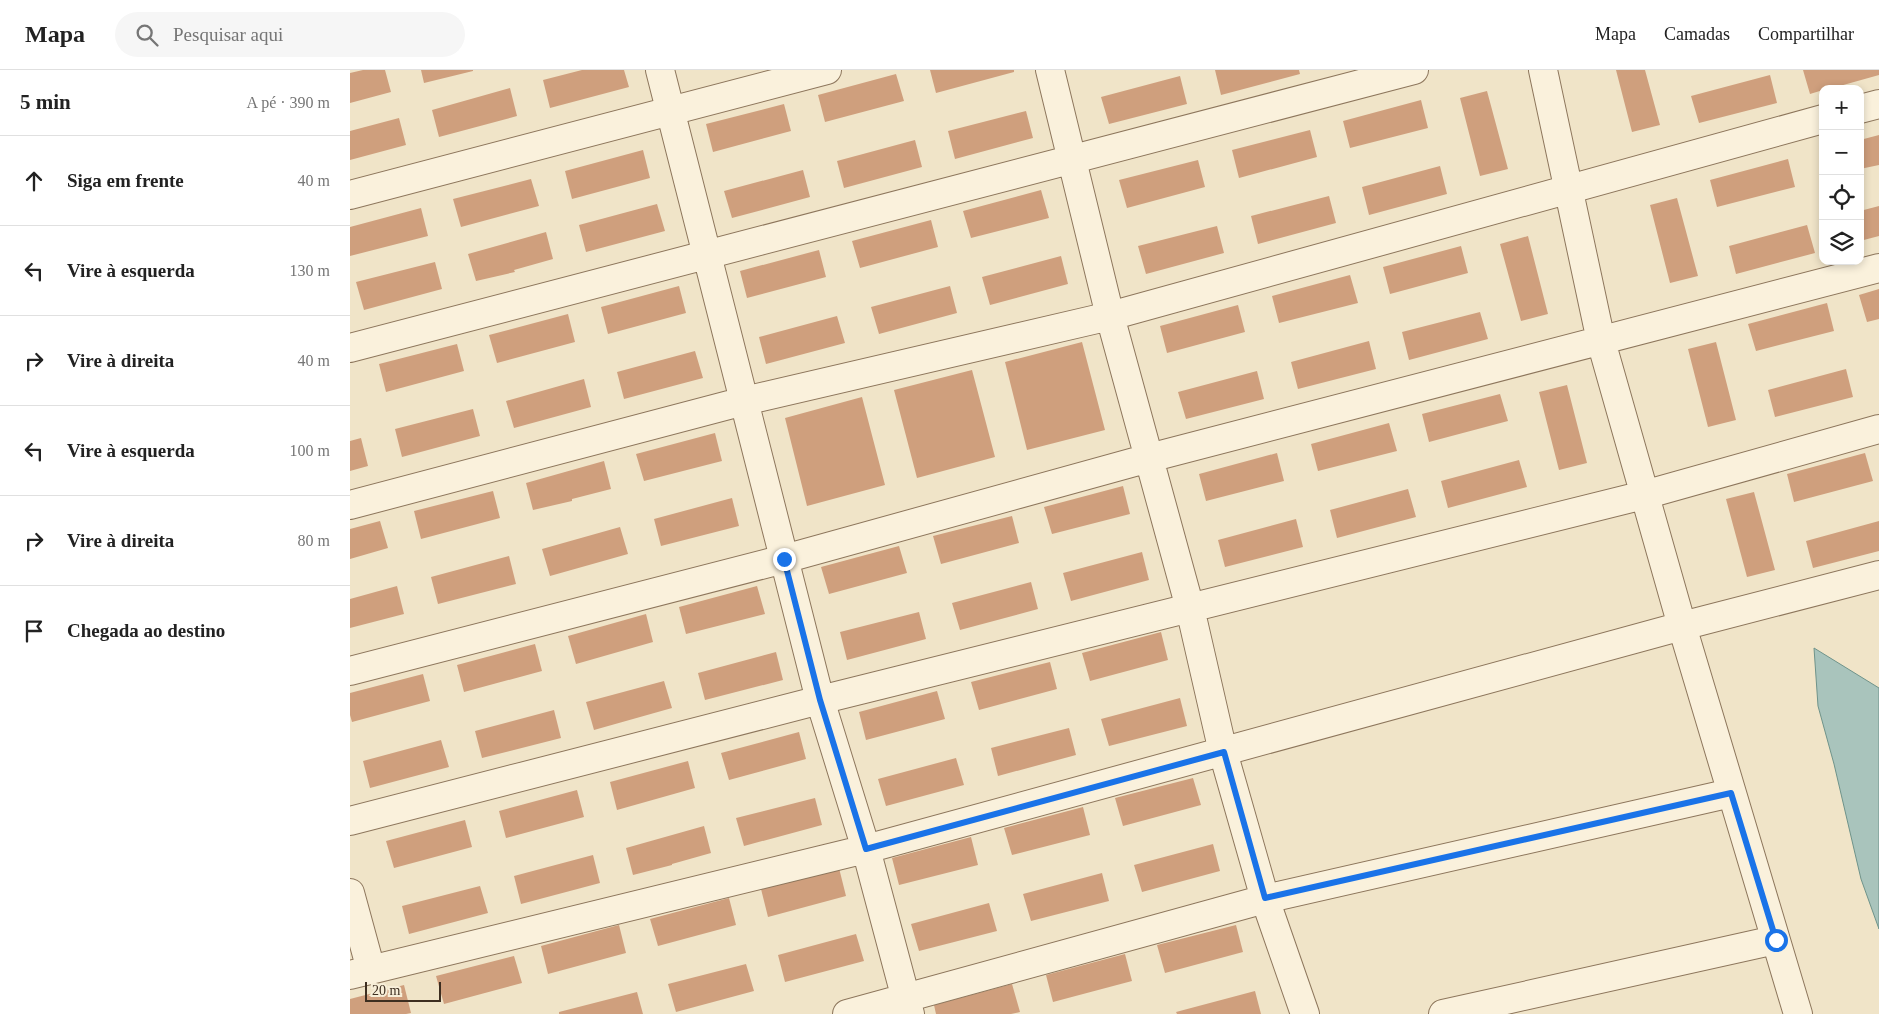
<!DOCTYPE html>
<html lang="pt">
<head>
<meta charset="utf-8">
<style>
	:root { --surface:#fff; --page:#f6f6f6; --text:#222; --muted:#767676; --line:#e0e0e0 }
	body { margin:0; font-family:"Times New Roman",serif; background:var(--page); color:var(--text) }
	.controls { position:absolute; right:15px; top:15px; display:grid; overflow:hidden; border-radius:10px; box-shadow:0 2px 8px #0003 }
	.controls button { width:45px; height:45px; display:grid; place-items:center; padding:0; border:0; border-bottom:1px solid var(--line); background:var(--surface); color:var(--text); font:25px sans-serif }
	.scale { position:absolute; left:15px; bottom:12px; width:76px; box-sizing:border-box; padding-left:5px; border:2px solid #3d2e20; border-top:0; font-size:14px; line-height:18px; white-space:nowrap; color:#3d2e20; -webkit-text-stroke:4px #f7eed8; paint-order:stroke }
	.stop { position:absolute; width:15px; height:15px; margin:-11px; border:4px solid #1a73e8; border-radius:50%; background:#fff }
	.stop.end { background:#1a73e8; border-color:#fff; box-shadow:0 1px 5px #0008 }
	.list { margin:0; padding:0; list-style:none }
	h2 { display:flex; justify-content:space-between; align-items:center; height:65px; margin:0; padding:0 20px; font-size:21px }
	h2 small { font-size:16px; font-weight:400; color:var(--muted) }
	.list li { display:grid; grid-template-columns:32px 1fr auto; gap:15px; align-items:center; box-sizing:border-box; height:90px; padding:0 20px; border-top:1px solid var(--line) }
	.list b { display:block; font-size:19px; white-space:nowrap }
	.list em { font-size:16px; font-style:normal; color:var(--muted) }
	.icon { flex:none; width:28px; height:28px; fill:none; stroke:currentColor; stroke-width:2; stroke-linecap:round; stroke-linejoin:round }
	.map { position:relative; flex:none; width:1529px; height:944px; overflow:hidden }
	header { display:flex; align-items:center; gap:30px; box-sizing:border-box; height:70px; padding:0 25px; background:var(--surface); border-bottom:1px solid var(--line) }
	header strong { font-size:24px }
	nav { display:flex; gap:28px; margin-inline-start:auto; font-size:18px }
	.search { width:350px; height:45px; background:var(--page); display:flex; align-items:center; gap:12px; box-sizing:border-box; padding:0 18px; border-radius:28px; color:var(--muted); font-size:19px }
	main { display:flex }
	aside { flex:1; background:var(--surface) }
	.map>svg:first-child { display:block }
	.water { fill:#a9c4bc; stroke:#6f938a }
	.building { fill:#cf9f7d }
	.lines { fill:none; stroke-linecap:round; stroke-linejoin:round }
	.street-casing { stroke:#8d765c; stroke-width:30 }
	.street { stroke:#faf1dc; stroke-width:28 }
	.route { stroke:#1a73e8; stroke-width:6 }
</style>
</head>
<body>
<header>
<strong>Mapa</strong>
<div class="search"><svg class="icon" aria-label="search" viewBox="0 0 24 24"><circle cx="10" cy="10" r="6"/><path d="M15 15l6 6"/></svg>Pesquisar aqui</div>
<nav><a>Mapa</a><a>Camadas</a><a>Compartilhar</a></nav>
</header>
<main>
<aside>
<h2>5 min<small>A pé · 390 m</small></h2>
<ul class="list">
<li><svg class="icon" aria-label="ahead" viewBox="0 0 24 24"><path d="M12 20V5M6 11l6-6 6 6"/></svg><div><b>Siga em frente</b></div><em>40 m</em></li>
<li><svg class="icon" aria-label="left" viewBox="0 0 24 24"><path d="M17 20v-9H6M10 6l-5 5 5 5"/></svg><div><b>Vire à esquerda</b></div><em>130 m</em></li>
<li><svg class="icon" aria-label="right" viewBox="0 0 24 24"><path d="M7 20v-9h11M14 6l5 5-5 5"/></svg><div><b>Vire à direita</b></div><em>40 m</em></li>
<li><svg class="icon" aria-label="left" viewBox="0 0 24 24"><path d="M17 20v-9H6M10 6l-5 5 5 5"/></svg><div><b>Vire à esquerda</b></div><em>100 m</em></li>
<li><svg class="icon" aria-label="right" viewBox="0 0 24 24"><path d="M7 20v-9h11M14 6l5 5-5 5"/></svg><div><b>Vire à direita</b></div><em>80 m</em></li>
<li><svg class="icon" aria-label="arrive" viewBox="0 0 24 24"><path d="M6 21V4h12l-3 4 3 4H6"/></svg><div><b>Chegada ao destino</b></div></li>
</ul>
</aside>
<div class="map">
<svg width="1529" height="944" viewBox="0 0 1529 944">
	<rect width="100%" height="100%" fill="#f0e4c8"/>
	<path class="water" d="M1464 578 1529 618V859L1511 809 1484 694 1468 636Z"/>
	<path class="building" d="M13 0H35L41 22 0 33V3Z
		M71 0H123V1L74 13Z
		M232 0H274L279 17 200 38 193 10Z
		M580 0H664V2L586 23Z
		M865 0H949L950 4 871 25Z
		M1266 0H1295L1310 55 1282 62Z
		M1453 0H1529V5L1479 19H1473V20L1460 24Z
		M546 4 554 31 475 52 468 25Z
		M1420 5 1427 33 1349 53 1341 26Z
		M830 6 837 34 759 54 751 27Z
		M160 18 167 46 89 67 82 40Z
		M1137 21 1158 99 1130 106 1110 28Z
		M1071 30 1078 58 1000 78 993 51Z
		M434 34 441 61 363 82 356 54Z
		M676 41 683 68 605 89 598 61Z
		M49 48 56 75 0 90V61Z
		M960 60 967 87 889 108 882 80Z
		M1529 65V95L1510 99V70Z
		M565 70 572 97 494 118 487 91Z
		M293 80 300 108 222 129 215 101Z
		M1438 89 1445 117 1367 137 1360 110Z
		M848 90 855 117 777 138 769 110Z
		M1090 96 1097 124 1019 145 1012 117Z
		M453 100 460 127 382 148 374 121Z
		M181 109 189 136 111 157 103 129Z
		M691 120 699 148 621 168 613 141Z
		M979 126 986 153 908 174 901 146Z
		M1327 128 1348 206 1320 213 1300 135Z
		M307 134 315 161 236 182 229 155Z
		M1529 136V166L1510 171V141Z
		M71 138 78 166 0 186V157Z
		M581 150 588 177 510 198 502 171Z
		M1457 155 1465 183 1386 204 1379 176Z
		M867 156 874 183 796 204 788 176Z
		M196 162 203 189 164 200 165 202 126 211 118 184Z
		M1178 166 1198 244 1171 251 1150 174Z
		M1111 176 1118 203 1040 224 1033 197Z
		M469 180 476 207 397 228 390 201Z
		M711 186 718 214 640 235 632 207Z
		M85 192 92 219 14 240 6 212Z
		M1000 205 1008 233 929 253 922 226Z
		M329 216 336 243 258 264 251 237Z
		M600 216 607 243 529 264 521 237Z
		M1529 219V249L1517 252 1509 225Z
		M1477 233 1484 261 1406 281 1398 254Z
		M888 235 895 262 817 283 810 256Z
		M1130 242 1138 269 1059 290 1052 262Z
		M218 244 225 272 147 293 139 265Z
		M487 246 495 273 416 294 409 267Z
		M1019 271 1026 299 948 319 941 292Z
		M732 272 755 360 677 380 655 292Z
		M1366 272 1386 350 1358 357 1338 279Z
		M107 274 114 301 36 322 29 294Z
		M345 281 353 308 274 329 267 302Z
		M1496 299 1503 327 1425 347 1418 320Z
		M622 300 645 387 567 408 544 320Z
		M907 301 914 329 836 349 828 322Z
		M234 309 241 337 164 358 156 331Z
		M1217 315 1237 393 1209 400 1189 322Z
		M1150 324 1158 351 1079 372 1072 344Z
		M512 327 535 415 457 436 435 348Z
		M123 339 130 366 52 387 45 359Z
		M1039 353 1047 381 968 401 961 374Z
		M365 363 372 391 294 411 286 384Z
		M11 368 18 396 0 401V371Z
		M927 383 934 411 856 431 849 404Z
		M1515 383 1523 411 1444 432 1437 404Z
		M1169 390 1177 417 1098 438 1091 411Z
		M254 391 261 419 222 429V431L183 440 176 413Z
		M773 416 780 444 702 464 694 437Z
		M1058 419 1066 447 987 468 980 440Z
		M143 421 150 448 71 469 64 441Z
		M1404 422 1425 500 1397 507 1376 429Z
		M382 428 389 456 311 476 304 449Z
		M662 446 669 473 591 494 583 466Z
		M946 449 953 477 875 497 868 470Z
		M30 451 38 478 0 489V459Z
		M1529 451V481L1463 498 1456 471Z
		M270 457 278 484 200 506 192 479Z
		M549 476 557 503 479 524 471 497Z
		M792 482 799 510 721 531 713 503Z
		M159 486 166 514 88 534 81 507Z
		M681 512 688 539 610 560 602 533Z
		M47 516 54 544 0 558V529Z
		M407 516 415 544 336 564 329 537Z
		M569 542 576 569 497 590 490 562Z
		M296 544 303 572 226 594 218 566Z
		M811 562 818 590 740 611 732 583Z
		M185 574 192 601 114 622 107 595Z
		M426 582 433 610 355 630 348 603Z
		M700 592 707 619 629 640 621 612Z
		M73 604 80 631 2 652 0 645V623Z
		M314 611 322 638 244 660 236 632Z
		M587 621 595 649 516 670 509 642Z
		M830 628 837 656 759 676 751 649Z
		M204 640 211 668 132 688 125 661Z
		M719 658 726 685 648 706 641 678Z
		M449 662 456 689 379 710 371 683Z
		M91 670 99 697 20 718 13 691Z
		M606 688 614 715 536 736 528 709Z
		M338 691 345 718 267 740 260 712Z
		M843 708 851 735 773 756 765 728Z
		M227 720 234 747 156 768 149 741Z
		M465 728 472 755 394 776 386 748Z
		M733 737 740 765 662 785 654 758Z
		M115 750 122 777 44 798 36 771Z
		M354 756 361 783 322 794V795L283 805 276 778Z
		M621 767 628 795 549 815 542 788Z
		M863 774 870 801 792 822 784 795Z
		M243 785 250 813 171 834 164 806Z
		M489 798 496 826 418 847 411 819Z
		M752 803 759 831 681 851 673 824Z
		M130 816 138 843 59 864 52 836Z
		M379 828 386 855 308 876 300 849Z
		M639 833 647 861 569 881 561 854Z
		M269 855 276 883 198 904 191 876Z
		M886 855 893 882 815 903 807 875Z
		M506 864 514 891 435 912 428 885Z
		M775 884 782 911 703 932 696 905Z
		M164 886 172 913 94 934 86 906Z
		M396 894 404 921 326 942 318 914Z
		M662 914 670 942 661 944H586L584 935Z
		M54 915 61 943 56 944H0V929Z
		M905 921 911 944H827L826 942Z
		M287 922 293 944H209V942Z"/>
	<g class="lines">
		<defs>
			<path id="street" d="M310 0 470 630 516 779 560 944
				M700 0 760 246 840 538 873 682 915 829 955 944
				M1193 0 1251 271 1332 556 1448 944
				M1510 39 1529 34
				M0 125 477 0
				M0 278 1064 0
				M0 435 394 331 760 246 1473 49
				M0 601 434 489 799 388 1529 198
				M0 751 470 630 1294 425 1529 359
				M0 823 21 900
				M0 905 516 779 1332 556 1529 505
				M497 944 915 829 1381 723
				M1093 944 1425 870"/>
		</defs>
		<use href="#street" class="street-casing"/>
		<use href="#street" class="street"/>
	</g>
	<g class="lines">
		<path class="route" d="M434 489 470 630 516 779 874 682 915 828 1381 723 1426 870"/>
	</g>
</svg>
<div class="controls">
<button>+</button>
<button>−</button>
<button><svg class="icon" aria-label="locate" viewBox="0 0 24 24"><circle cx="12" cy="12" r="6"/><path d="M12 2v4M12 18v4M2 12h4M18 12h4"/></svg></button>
<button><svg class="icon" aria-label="layers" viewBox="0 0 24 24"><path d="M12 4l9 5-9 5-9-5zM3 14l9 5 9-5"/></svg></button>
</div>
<div class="scale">20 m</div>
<div class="stop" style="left:1426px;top:870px"></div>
<div class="stop end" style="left:434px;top:489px"></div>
</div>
</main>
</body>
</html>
